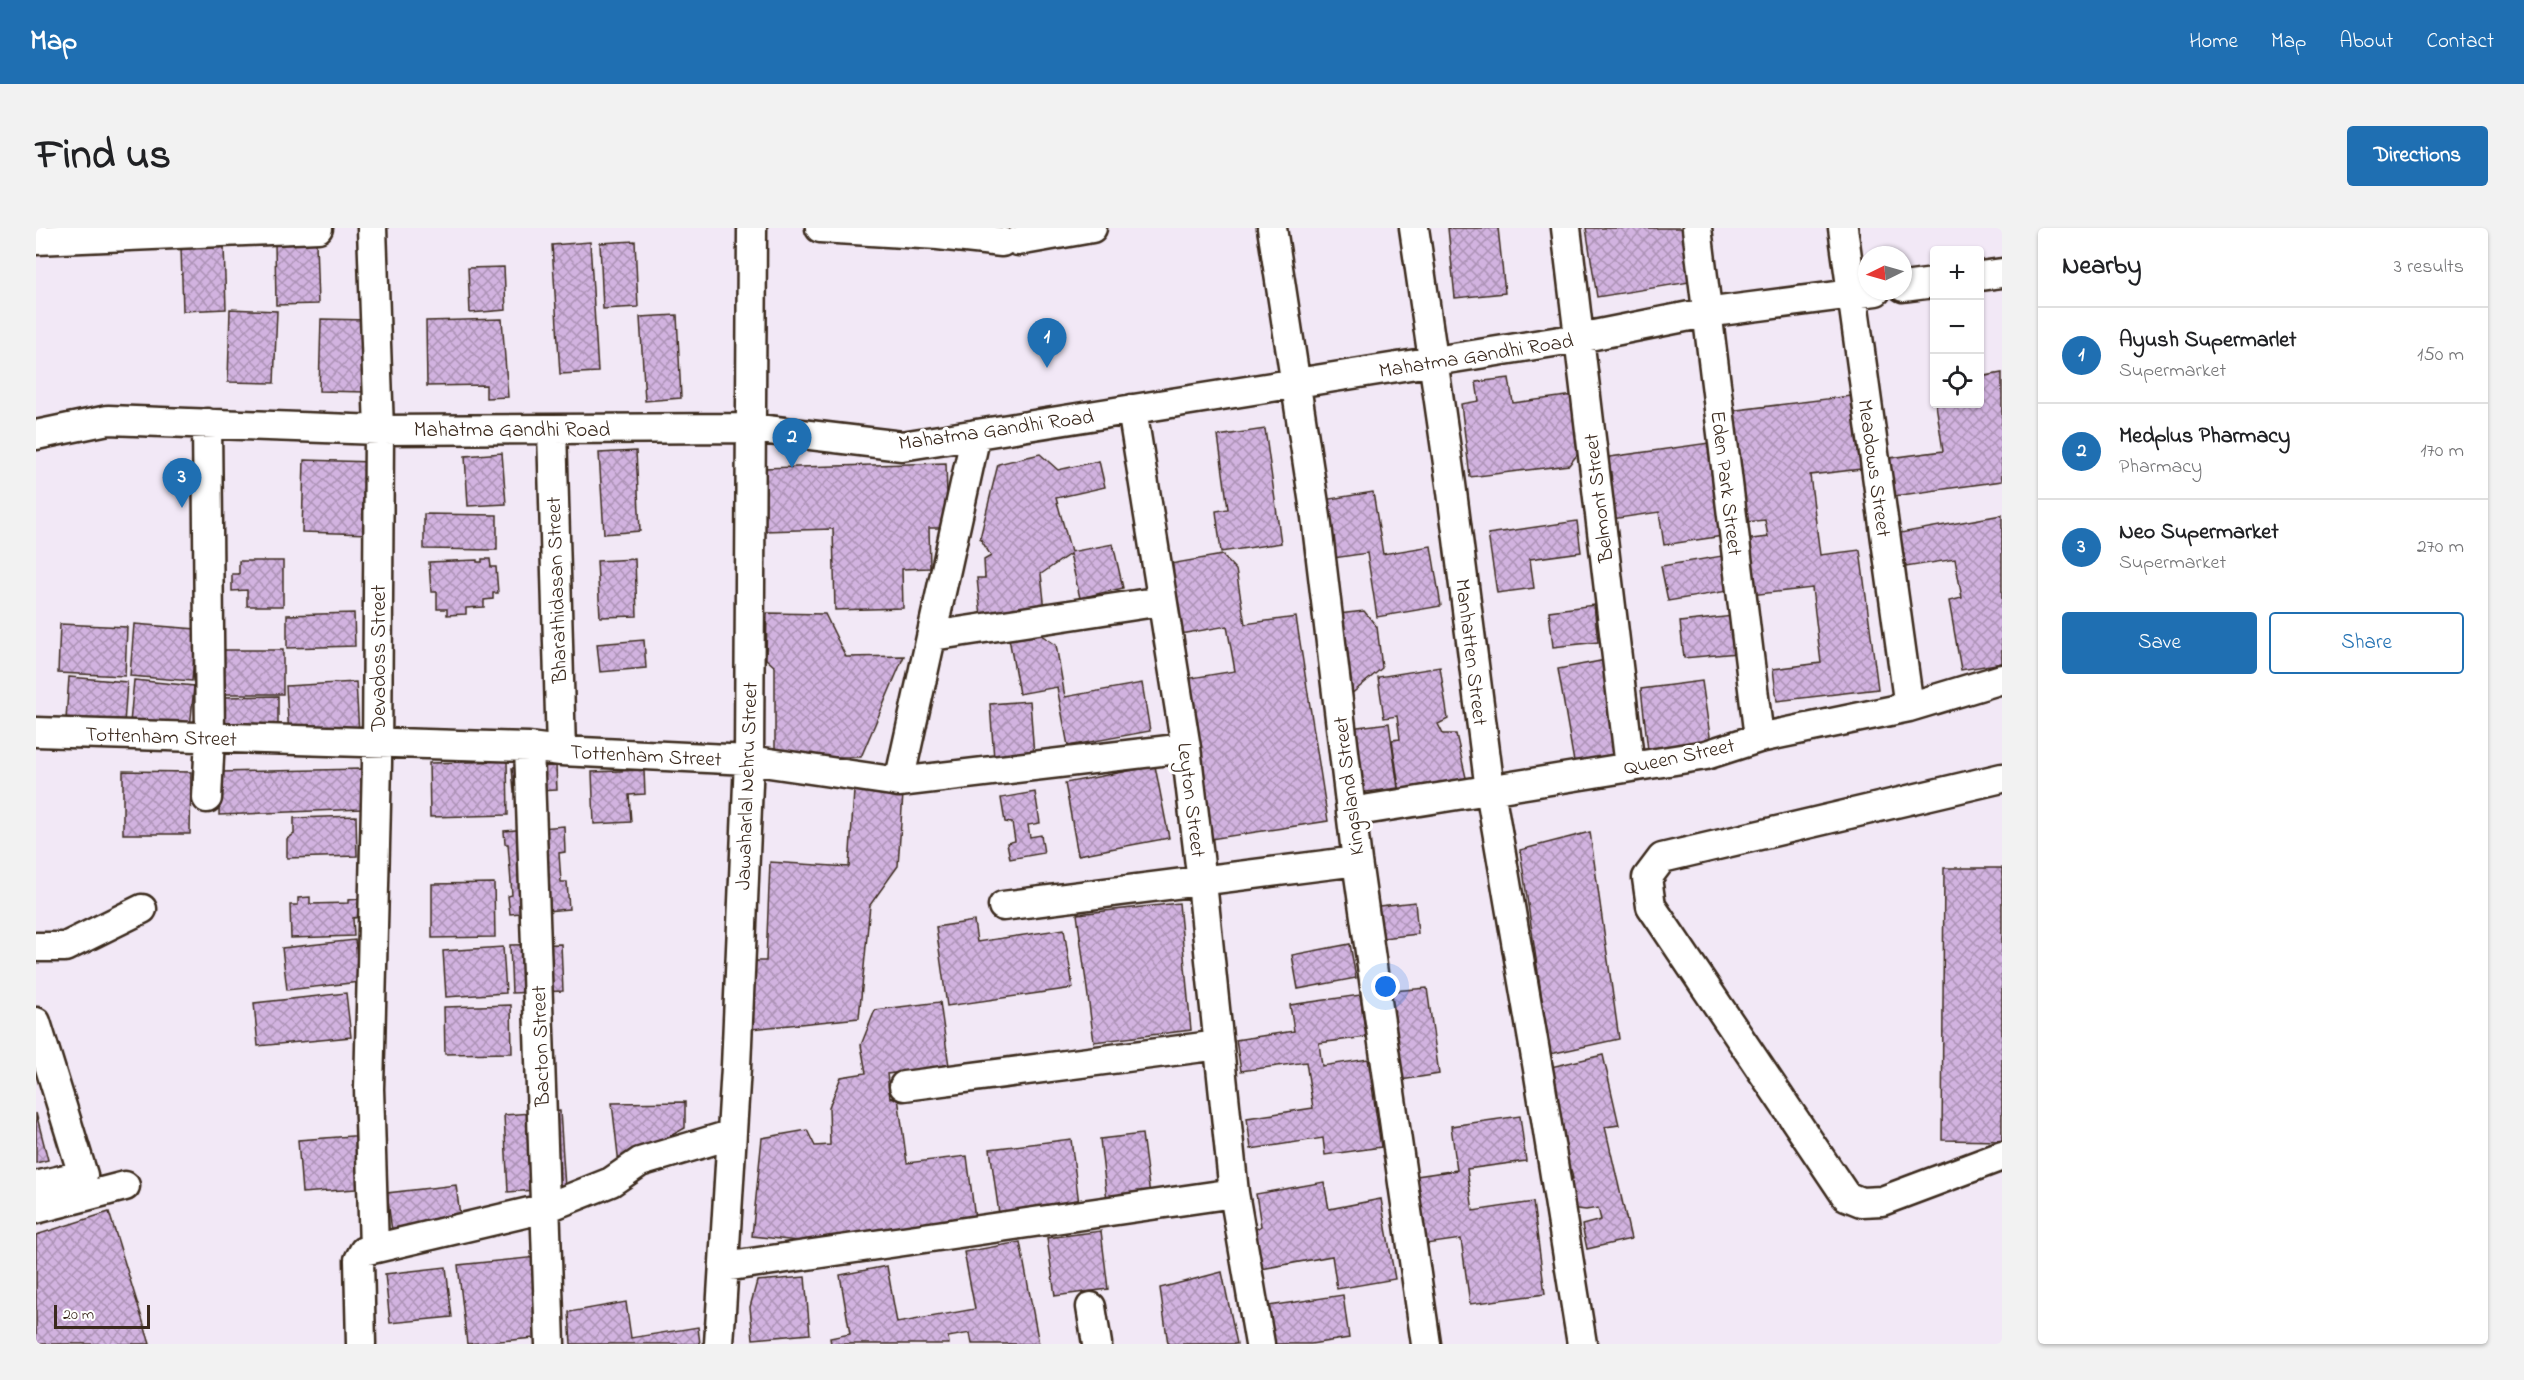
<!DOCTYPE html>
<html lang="en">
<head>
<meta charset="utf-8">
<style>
	:root { --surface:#fff; --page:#f2f2f2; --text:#202124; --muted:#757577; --line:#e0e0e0; --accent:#1f6fb2 }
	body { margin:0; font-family:"Indie Flower",sans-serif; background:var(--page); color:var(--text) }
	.controls { position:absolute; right:18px; top:18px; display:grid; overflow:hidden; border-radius:6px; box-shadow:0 2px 4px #0004 }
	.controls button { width:54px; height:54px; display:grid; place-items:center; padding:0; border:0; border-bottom:2px solid var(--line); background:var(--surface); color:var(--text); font:30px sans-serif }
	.compass { position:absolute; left:1822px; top:18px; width:54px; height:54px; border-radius:50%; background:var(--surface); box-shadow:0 2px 4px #0004; rotate:265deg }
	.scale { position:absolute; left:18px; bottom:15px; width:96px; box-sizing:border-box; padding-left:6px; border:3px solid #3b2a1e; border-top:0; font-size:16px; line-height:21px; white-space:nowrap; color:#3b2a1e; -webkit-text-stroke:4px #fff; paint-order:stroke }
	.you { position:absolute; left:1350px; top:759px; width:21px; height:21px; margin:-15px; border:4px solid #fff; border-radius:50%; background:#1a73e8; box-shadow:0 0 0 9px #1a73e833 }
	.badge { display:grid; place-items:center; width:39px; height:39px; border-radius:50%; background:var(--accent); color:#fff; font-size:20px; font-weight:700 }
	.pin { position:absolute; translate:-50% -50px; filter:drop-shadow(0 2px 3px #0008) }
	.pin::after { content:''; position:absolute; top:32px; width:21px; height:18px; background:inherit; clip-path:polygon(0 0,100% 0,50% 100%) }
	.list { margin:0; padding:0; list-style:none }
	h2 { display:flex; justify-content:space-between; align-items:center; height:78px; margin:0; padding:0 24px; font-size:26px }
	h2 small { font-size:20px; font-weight:400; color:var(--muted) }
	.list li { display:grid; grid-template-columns:39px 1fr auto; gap:18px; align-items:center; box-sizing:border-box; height:96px; padding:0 24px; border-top:2px solid var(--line) }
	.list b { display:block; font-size:22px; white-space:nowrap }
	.list p { margin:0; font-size:20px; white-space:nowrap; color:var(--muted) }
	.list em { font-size:20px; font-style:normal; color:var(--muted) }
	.actions { display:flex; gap:12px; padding:18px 24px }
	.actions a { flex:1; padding:14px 0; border:2px solid var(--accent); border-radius:6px; text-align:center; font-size:21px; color:var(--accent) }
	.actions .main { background:var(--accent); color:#fff }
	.icon { flex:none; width:33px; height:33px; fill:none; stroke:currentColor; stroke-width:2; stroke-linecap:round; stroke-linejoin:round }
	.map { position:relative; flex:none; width:1966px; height:1116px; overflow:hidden; border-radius:6px }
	header { display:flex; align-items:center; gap:36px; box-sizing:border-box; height:84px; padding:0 30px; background:var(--accent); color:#fff }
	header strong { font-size:28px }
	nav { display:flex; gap:33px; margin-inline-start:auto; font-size:21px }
	.intro { display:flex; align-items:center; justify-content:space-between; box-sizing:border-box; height:144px; padding:0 36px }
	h1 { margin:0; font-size:42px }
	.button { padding:15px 27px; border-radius:6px; background:var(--accent); color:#fff; font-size:21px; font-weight:700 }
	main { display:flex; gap:36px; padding:0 36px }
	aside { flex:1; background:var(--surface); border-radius:6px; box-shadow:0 2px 4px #0004 }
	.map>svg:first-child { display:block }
	.building { fill:url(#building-cross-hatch); stroke:#3b2a1e; stroke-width:1.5 }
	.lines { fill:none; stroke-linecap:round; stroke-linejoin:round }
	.minor-casing { stroke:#3b2a1e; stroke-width:33 }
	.minor { stroke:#fff; stroke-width:28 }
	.labels { text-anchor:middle; stroke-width:6; stroke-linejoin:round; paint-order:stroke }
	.street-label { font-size:21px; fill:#3b2a1e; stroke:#fff }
</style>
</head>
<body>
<header>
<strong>Map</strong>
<nav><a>Home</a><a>Map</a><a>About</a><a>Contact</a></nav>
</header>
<div class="intro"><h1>Find us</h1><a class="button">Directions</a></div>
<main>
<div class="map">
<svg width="1966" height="1116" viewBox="0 0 1966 1116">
	<defs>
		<pattern id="building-cross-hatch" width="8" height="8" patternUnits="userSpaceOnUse" patternTransform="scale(1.5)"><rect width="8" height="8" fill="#d2b3e0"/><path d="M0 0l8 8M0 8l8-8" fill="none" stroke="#ac92b5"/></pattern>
	</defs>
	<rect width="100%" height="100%" fill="#f2e8f6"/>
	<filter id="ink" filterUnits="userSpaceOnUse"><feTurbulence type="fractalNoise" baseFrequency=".0167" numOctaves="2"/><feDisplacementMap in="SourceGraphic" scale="12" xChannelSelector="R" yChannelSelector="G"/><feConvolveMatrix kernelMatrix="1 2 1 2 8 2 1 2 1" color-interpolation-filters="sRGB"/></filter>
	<g filter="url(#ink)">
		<path class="building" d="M1412 0H1462L1469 65 1419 70Z
			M1550 0H1646L1654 54 1561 69Z
			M599 13 602 79 567 81 564 15Z
			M280 14 282 76 240 77 239 15Z
			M554 14 562 144 524 146 516 17Z
			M188 18 190 81 147 83 145 20Z
			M468 39 470 82 434 85 432 40Z
			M194 81 241 83 238 155 192 154Z
			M641 87 645 170 609 173 604 89Z
			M285 91 333 92 331 164 283 163Z
			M466 91 472 169 450 170V157L391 158 390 93Z
			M1966 145V253L1851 269 1846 231 1907 223 1900 176H1944V149Z
			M1473 150 1477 175 1538 167 1545 222 1533 237 1434 249 1425 176 1443 173 1440 154Z
			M1815 168 1825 241 1774 247 1784 327 1824 322 1842 461 1741 473 1737 441 1785 435 1776 360 1715 367 1708 312 1732 309 1729 292 1699 295 1685 184Z
			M1229 201 1245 315 1185 324 1180 283 1192 281 1182 208Z
			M1680 214 1693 307 1628 317 1623 284 1576 291 1567 230Z
			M600 223 604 303 568 306 563 225Z
			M466 225 470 276 432 278 429 228Z
			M1004 226 1022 242 1063 233 1069 259 1020 270 1035 324 1077 316 1087 360 1044 370 1034 326 1005 346 1009 382 945 389 941 350H949L948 332 955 328 944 310 962 236Z
			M268 232 337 234 334 306 266 304Z
			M910 235 912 300H893L894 340 866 341 867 380 799 382 797 301 727 303 726 240Z
			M1337 264 1347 326 1395 318 1405 378 1341 389 1331 325 1291 331 1281 273Z
			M388 286 461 287V322L388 321Z
			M1966 287V435L1925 442 1913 373 1926 370 1919 331 1870 339 1864 305Z
			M1541 293 1545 324 1494 331 1498 360 1461 365 1452 306Z
			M1186 327 1200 342 1209 396 1260 389 1292 593 1175 611 1149 451 1199 443 1191 398 1139 407 1128 337Z
			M1686 328 1692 363 1632 373 1625 338Z
			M446 331H454L455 339H460L462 365H457V371L448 372V379L430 380V386L411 387V381H401V364H395L393 334 441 332V334H446Z
			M599 331 601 388 564 389 561 333Z
			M203 333H247V378H211V362L196 363V346H203Z
			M1558 377 1562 414 1517 419 1513 383Z
			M1328 383 1341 399 1346 440 1307 473 1294 387Z
			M318 385 319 418 251 420V387Z
			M731 385 789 386 810 429 868 428 825 529H739V439L730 431Z
			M1697 388 1701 425 1648 430 1644 394Z
			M24 396 91 399 89 448 22 445Z
			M98 396 160 401 156 453 94 448Z
			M1002 405 1020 417 1029 469 1106 455 1114 503 1032 518 1021 459 983 466 973 410Z
			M608 412 610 440 564 444 561 416Z
			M182 422H247V466H182Z
			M1570 432 1587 532 1539 540 1522 441Z
			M1404 439 1412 491 1402 496 1407 506H1420L1431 554 1364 565 1356 512 1364 511 1361 488 1348 490 1342 449Z
			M33 449 91 454 88 496 30 491Z
			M98 452 158 458 154 501 94 495Z
			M1666 453 1675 515 1612 522 1605 461Z
			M320 454 323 505 253 509 250 458Z
			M242 468V506L189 507 188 469Z
			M994 473 998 528 958 531 954 476Z
			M1353 495 1362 560 1323 565 1314 500Z
			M471 533 472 587 394 589 393 535Z
			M520 538 521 562 478 564 476 540Z
			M1119 538 1133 610 1042 627 1029 555Z
			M325 541 326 581 183 587 184 544Z
			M608 542 609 566 593 567 595 594 558 596 556 544Z
			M87 543 155 544 154 606H87Z
			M818 563 867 566 862 638 834 677 823 790 715 801 717 733H730L734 634 813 639Z
			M999 564 1004 595 992 597 994 609 1005 607 1008 625 974 631 971 615 979 613 976 595 969 594 965 570Z
			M320 588 321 628 251 630V611L258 606V590Z
			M528 598 529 624 523 625 525 654H531L533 681 474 686 472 668 476 667 472 616H469L468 603Z
			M1554 604 1583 811 1514 826 1484 622Z
			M1908 640H1966V913L1906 912Z
			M458 655 459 709 396 710V656Z
			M274 669V676L312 675V672L325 671 326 689 317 690 318 708 255 710 254 677H262V670Z
			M1379 674 1382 706 1338 711 1334 679Z
			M1143 675 1155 802 1058 814 1041 686Z
			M938 693 941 714 1028 701 1037 760 911 778 900 699Z
			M319 712 324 754 251 762 246 720Z
			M525 716 527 763 476 765 474 717Z
			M1314 716 1320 750 1262 761 1256 727Z
			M467 719 470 765 410 769 407 723Z
			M1391 760 1403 846 1359 853 1345 764Z
			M310 765 315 809 222 818 218 775Z
			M1324 767 1330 809 1283 815 1286 838 1332 831 1345 919 1289 927 1287 910 1215 921 1211 890 1277 880 1270 834 1205 843 1200 812 1258 803 1254 777Z
			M904 774 913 838 851 846 854 870 862 869 871 935 931 928 939 991 771 1014 716 1008 726 910 771 902 779 918 794 917 793 879 805 849 830 845 825 817 839 782Z
			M475 777 476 825 409 826 408 779Z
			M1567 827 1583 897 1569 899 1595 1011 1551 1021 1546 997 1565 992 1562 980 1550 982 1533 980 1527 953 1537 951 1535 942 1522 946 1506 841Z
			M649 874V900L583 936 576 875Z
			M524 883 529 960 472 964 468 887Z
			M0 885 12 932 0 935Z
			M1484 888 1490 933 1431 941 1437 983 1497 974 1509 1066 1434 1076 1425 1011 1383 1017 1374 949 1421 942 1415 898Z
			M343 906 347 959 266 965 262 912Z
			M1106 906 1114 967 1071 972 1064 911Z
			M1035 911 1043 976 963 986 954 921Z
			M1288 954 1293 981 1345 971 1359 1051 1301 1061 1296 1028 1225 1041 1219 1002 1225 998 1220 966Z
			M420 957 425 995 356 1003 351 965Z
			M73 984 114 1116H0V1007Z
			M1065 1003 1072 1061 1019 1068 1011 1010Z
			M984 1014 1003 1116H936L934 1105 912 1109 913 1116H795L794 1110 814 1106 804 1047 851 1038 861 1095 939 1081 928 1024Z
			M501 1029 509 1109 431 1116 422 1037Z
			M410 1039 416 1089 354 1095 349 1046Z
			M1186 1044 1201 1116H1132L1124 1060Z
			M769 1049 774 1106 717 1111 714 1079 721 1053Z
			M1307 1067 1313 1110 1275 1116H1232L1226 1079Z
			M590 1074 595 1110 662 1099 664 1116H535L533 1084Z"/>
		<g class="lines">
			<defs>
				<path id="minor" d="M336 0 343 202 341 535 333 861 338 1020
					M784 0 902 7 966 14
					M1236 0 1280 289 1321 633 1390 1116
					M1378 0 1415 256 1454 562 1503 847 1546 1116
					M1530 0 1594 539
					M1661 0 1723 510
					M1807 0 1873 479
					M0 12 282 0
					M982 13 1056 0
					M1944 48 1966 45
					M1867 59 1898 55
					M1096 181 1150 520 1166 654 1198 965 1224 1116
					M516 201 525 523
					M0 207 72 192 343 202 715 200 866 218 1543 110 1669 85 1840 63
					M896 408 1126 373
					M0 504 493 519 525 523 713 532 863 554 940 206
					M493 519 514 1116
					M1966 550 1626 630 1611 650 1615 678 1810 968 1825 974 1846 973 1966 928
					M863 554 1150 520
					M171 570 174 509 171 195
					M1315 584 1670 527 1723 510 1873 479 1966 451
					M967 678 1321 633
					M0 719H29L106 681
					M0 794 47 947 0 958
					M868 858 1183 817
					M0 981 89 958
					M688 1039 1198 965
					M1055 1079 1061 1116
					M325 1116 323 1032 328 1023 510 980 575 954 604 934 694 907
					M683 1116 700 839 713 532 716 0"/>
			</defs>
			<use href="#minor" class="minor-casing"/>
			<use href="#minor" class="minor"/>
		</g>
	</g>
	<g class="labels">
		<g class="street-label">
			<text transform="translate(1440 127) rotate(-9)" y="7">Mahatma Gandhi Road</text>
			<text x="476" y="208">Mahatma Gandhi Road</text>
			<text transform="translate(960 201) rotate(-8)" y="7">Mahatma Gandhi Road</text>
			<text transform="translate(1839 240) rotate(82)" y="7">Meadows Street</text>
			<text transform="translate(1691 255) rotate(83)" y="7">Eden Park Street</text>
			<text transform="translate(1562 270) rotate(-97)" y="7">Belmont Street</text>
			<text transform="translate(520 362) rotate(-92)" y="7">Bharathidasan Street</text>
			<text transform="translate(1436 424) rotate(83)" y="7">Manhatten Street</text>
			<text transform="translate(342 430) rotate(-90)" y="7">Devadoss Street</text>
			<text transform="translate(125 508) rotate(2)" y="7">Tottenham Street</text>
			<text transform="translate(610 527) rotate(3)" y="7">Tottenham Street</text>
			<text transform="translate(1643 528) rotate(-12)" y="7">Queen Street</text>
			<text transform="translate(710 558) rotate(-88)" y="7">Jawaharlal Nehru Street</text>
			<text transform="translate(1312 558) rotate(-97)" y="7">Kingsland Street</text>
			<text transform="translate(1156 572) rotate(83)" y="7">Leyton Street</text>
			<text transform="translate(504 818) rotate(-92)" y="7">Bacton Street</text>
		</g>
	</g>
</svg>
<div class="controls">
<button>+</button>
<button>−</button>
<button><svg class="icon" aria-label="locate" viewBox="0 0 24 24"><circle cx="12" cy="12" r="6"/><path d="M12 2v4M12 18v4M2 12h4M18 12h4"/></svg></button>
</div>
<svg class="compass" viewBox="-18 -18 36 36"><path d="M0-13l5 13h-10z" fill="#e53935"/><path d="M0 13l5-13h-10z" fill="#757577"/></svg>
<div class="scale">20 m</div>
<div class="you"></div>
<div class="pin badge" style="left:1011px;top:140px">1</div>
<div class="pin badge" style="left:756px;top:240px">2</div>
<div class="pin badge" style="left:146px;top:280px">3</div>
</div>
<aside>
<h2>Nearby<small>3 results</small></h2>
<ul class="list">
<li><span class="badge">1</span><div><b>Ayush Supermarlet</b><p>Supermarket</p></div><em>150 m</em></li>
<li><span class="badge">2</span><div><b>Medplus Pharmacy</b><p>Pharmacy</p></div><em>170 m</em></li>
<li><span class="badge">3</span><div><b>Neo Supermarket</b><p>Supermarket</p></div><em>270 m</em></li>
</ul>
<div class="actions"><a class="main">Save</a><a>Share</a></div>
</aside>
</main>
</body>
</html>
